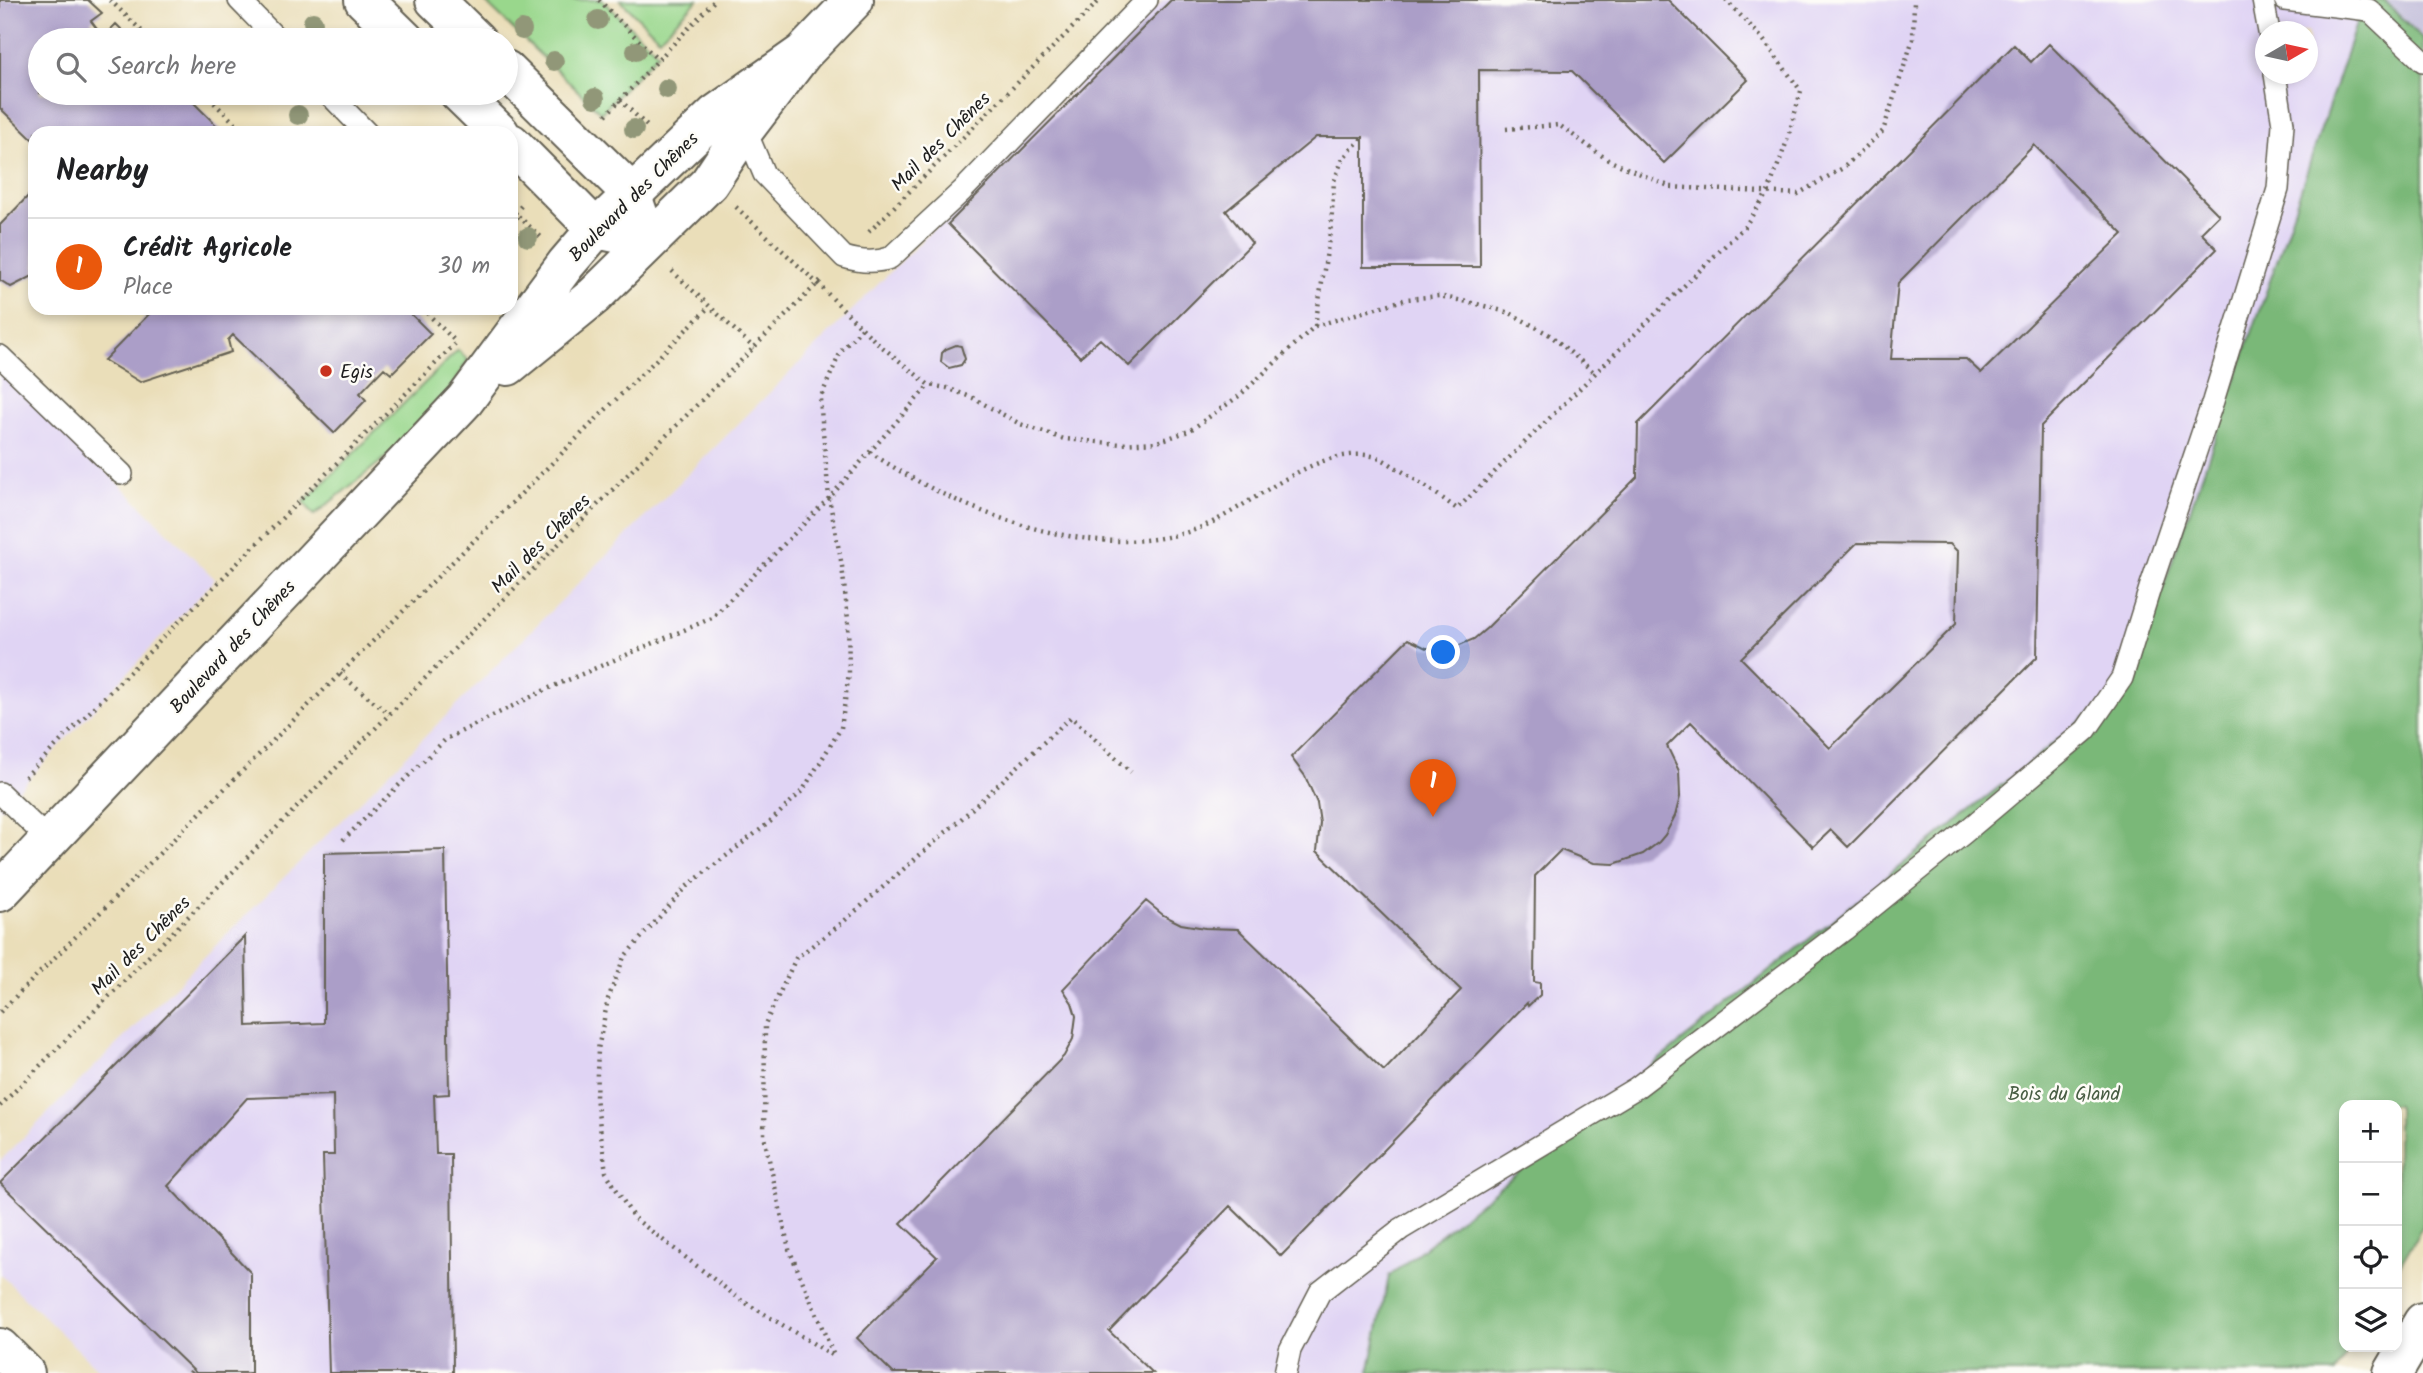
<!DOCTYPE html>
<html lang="en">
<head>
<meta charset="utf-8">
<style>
	:root { --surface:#fff; --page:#f6f6f6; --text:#202124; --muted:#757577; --line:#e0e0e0; --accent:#ea580c }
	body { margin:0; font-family:Kalam,sans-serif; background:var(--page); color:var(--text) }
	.controls { position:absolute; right:21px; bottom:21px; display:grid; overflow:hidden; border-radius:14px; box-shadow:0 4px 10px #0003 }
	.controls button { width:63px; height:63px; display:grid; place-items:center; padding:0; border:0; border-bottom:2px solid var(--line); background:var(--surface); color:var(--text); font:35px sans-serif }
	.compass { position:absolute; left:2255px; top:21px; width:63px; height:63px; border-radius:50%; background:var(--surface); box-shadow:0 4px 10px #0003; rotate:81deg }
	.you { position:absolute; left:1444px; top:653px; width:24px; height:24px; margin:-18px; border:5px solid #fff; border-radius:50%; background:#1a73e8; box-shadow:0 0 0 10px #1a73e833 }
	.badge { display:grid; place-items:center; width:46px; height:46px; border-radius:50%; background:var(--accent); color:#fff; font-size:23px; font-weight:700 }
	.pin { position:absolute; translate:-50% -58px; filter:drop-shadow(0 2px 4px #0008) }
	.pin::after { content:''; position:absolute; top:37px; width:24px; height:21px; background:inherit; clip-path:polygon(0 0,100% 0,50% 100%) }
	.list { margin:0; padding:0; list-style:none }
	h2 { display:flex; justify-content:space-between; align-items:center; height:91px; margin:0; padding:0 28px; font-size:30px }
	h2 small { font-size:23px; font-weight:400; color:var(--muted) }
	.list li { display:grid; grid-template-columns:46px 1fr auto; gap:21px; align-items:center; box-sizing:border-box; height:98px; padding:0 28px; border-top:2px solid var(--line) }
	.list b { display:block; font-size:26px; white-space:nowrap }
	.list p { margin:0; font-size:23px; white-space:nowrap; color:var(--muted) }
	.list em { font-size:23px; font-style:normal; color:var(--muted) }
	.icon { flex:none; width:38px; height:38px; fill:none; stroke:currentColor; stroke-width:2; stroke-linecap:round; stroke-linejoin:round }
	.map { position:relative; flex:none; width:2423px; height:1373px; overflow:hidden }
	.search { position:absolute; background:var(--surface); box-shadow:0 4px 10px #0003; left:28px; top:28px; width:490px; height:77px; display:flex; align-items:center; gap:18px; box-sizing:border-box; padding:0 24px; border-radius:38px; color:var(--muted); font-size:26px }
	.panel { position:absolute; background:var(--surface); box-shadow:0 4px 10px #0003; left:28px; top:126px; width:490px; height:189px; border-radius:21px }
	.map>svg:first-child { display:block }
	.built { fill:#e0d4f4; fill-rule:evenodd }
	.industrial { fill:#c4c0db }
	.green { fill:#99d78c; stroke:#5a7a54; stroke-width:2 }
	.forest { fill:#7ab878; stroke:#4b6a4a; stroke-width:2 }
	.building { fill:#ab9ec8; fill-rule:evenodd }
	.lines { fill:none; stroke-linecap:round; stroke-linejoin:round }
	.service-casing { stroke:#646053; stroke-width:24 }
	.minor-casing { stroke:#646053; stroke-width:42 }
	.trunk-casing { stroke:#646053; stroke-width:42 }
	.path { stroke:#646053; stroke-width:4.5; stroke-dasharray:2 5; stroke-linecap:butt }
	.service { stroke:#fff; stroke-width:21 }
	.minor { stroke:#fff; stroke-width:38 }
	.trunk { stroke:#fff; stroke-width:38 }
	.tree { fill:#919778 }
	.poi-dot { fill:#c8321e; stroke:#fdfcf7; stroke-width:2.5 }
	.labels { text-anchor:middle; stroke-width:5; stroke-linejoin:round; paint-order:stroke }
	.street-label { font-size:19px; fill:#1c1c1c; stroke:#fdfcf7 }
	.poi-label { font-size:19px; fill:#1c1c1c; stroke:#fdfcf7; text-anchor:start }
	.park-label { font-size:19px; fill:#485d43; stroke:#fdfcf7 }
</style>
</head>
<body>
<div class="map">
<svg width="2423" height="1373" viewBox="0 0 2423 1373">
	<rect width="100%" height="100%" fill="#fdfcf7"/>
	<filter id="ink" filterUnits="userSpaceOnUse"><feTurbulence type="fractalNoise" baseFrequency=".0143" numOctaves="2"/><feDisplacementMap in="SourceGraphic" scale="14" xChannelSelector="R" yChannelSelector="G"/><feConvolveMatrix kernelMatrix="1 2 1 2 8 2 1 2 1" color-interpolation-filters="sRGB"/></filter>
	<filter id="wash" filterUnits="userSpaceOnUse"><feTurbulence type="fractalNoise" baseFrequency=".00686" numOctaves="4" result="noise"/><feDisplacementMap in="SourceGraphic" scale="28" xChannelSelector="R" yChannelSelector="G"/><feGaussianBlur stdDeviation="1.57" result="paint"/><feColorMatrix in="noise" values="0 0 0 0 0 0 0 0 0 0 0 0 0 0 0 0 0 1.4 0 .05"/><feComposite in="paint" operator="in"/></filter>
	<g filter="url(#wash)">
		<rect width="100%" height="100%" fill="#eadeb9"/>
		<path class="built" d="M1163 0H2364L2280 252 2130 682 1389 1275 1369 1373H102L0 1274V1161ZM2266 32H2308V74H2266Z
			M0 366 215 579 0 810Z"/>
		<path class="industrial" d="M2383 0H2423V39Z"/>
		<path class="green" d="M483 0H602L658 53 601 113Z
			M620 0H698L659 38Z
			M458 350 468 360 435 414 404 443 314 515 304 502Z"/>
		<path class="forest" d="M2364 0H2383L2423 39V1226L2397 1270V1105H2344V1347H2351L2335 1373H1369L1389 1276 2130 682 2280 252Z"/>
		<g id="blocks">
			<path class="building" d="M0 0H88L102 13 91 21 103 37 116 24 132 40H40V93H184L224 133H35V142L0 108Z
				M1171 0H1668L1748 80 1664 163 1572 71 1479 70 1480 267H1363V137H1316L1226 211 1252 243 1129 366 1100 339 1080 357 948 224Z
				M2049 44 2219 215 2201 233 2217 249 2041 426 2037 657 1848 847 1831 830 1813 847 1691 722 1667 746 1679 771 1680 797 1675 816 1665 835 1659 842 1643 854 1614 864 1594 863 1561 850 1535 876 1534 982 1540 983V995L1528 1006 1527 1003 1281 1256 1230 1206 1109 1331 1153 1373H893L857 1338 937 1257 901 1223 1064 1056 1073 1039 1076 1016 1072 1003 1063 989 1146 901 1163 915 1181 924 1205 928 1238 929 1384 1071 1461 990 1317 851 1320 823 1317 803 1305 776 1291 757 1408 639 1426 648H1453L1474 639 1487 628 1637 477 1638 424 2014 45 2031 62ZM2034 145 2123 234 1981 373 1966 359H1891L1898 283ZM1857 543 1950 544 1958 552 1956 624 1830 748 1741 658Z
				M35 189V275L11 287 0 280V225Z
				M155 308H405L431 334 391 374 384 368 360 393 366 400 334 433 233 335 228 340 231 352 140 382 104 360Z
				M956 345 961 346 965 359 961 365 949 368 941 362 942 353 946 349Z
				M445 850 449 1094 434 1095 436 1154H451L453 1373H329L323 1155H334L333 1095 247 1098 168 1186 251 1273V1373H196L0 1183 245 936 247 1026 324 1023V853Z"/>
		</g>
	</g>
	<g filter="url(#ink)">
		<use href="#blocks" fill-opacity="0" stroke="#646053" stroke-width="2"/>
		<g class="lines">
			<defs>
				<path id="service" d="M239 0 278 40
					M2263 0 2269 32
					M2285 0 2369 10 2423 61
					M328 93 367 133
					M745 129 764 174 844 257C860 262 875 263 890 258L962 191 1147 0
					M0 356 122 474
					M0 793 49 840
					M1285 1373 1290 1350 1320 1292 1401 1229 1636 1088 1844 930 1964 833 2086 730 2122 678 2150 588 2213 401 2278 189 2283 124 2275 74"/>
				<path id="minor" d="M364 0 405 40
					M435 0 476 40
					M506 70 631 193 639 216
					M459 93 500 133
					M511 143 596 229 620 234
					M508 366 594 296 709 183 745 129 803 53 854 0
					M0 892 465 400 566 264 596 229 716 114 803 53
					M0 1348 25 1373"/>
				<path id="trunk" d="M2393 1373 2423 1322"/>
			</defs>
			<use href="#service" class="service-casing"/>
			<use href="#minor" class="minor-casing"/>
			<use href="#trunk" class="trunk-casing"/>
			<path class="path" d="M110 0 151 40
				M599 0 657 59
				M204 93 245 133
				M620 100 647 126
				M606 115 715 0
				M1506 129 1559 125 1608 160 1671 187 1798 194 1843 168 1883 131 1913 39 1914 0
				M521 206 515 213 541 237
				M736 207 818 284 876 342 929 385 947 388 973 398 1020 424 1064 439 1121 444 1157 442 1189 431 1239 396 1315 326 1407 299 1439 296 1477 304 1510 313 1550 335 1595 373
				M869 232 1100 0
				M672 271 754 348
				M422 308 456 342
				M1315 326 1331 226 1334 181 1343 158 1363 137
				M862 328 841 351 820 399 829 498 842 566 848 619 849 673 841 728 803 790 770 822 686 887 624 957 608 999 598 1049 596 1097 606 1172 633 1217 741 1300 834 1356 789 1249 764 1137 765 1024 796 958 843 922 961 819 1071 717 1131 772
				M870 452C955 510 1091 565 1194 530 1249 511 1315 441 1377 457 1383 459 1390 464 1395 467 1417 480 1437 494 1457 509L1745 226 1768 192 1787 141 1801 91 1762 38 1726 0
				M340 674 389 714
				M25 777 455 344
				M343 840 446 739 547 689 712 618 829 498 929 385
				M0 1012 709 307
				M0 1106 823 278
				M190 1373 192 1370"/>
			<use href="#service" class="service"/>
			<use href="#minor" class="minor"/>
			<use href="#trunk" class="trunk"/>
		</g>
		<g class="tree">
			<circle cx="598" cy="20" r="10"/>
			<circle cx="313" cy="22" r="10"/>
			<circle cx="522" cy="30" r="10"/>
			<circle cx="636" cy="51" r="10"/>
			<circle cx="554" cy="61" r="10"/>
			<circle cx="667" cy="89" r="10"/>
			<circle cx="595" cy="98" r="10"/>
			<circle cx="298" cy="115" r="10"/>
			<circle cx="634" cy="129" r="10"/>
			<circle cx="528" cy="237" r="10"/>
		</g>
	</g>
	<circle class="poi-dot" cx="326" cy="371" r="7"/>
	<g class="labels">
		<g class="street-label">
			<text transform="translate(940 141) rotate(-45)" y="7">Mail des Chênes</text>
			<text transform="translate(633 196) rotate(-45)" y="7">Boulevard des Chênes</text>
			<text transform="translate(540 543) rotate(-45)" y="7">Mail des Chênes</text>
			<text transform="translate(232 646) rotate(-47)" y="7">Boulevard des Chênes</text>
			<text transform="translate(140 945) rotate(-45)" y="7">Mail des Chênes</text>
		</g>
		<g class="poi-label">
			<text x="340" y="378">Egis</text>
		</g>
		<g class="park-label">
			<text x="2064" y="1100">Bois du Gland</text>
		</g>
	</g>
</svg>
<div class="controls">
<button>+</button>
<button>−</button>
<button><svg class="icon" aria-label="locate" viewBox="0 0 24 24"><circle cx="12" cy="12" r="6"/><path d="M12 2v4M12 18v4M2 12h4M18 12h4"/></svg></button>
<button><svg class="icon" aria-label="layers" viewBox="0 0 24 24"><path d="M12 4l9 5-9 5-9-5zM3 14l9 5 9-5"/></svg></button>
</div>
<svg class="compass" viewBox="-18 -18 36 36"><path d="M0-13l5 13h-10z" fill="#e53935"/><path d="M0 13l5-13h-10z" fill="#757577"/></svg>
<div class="you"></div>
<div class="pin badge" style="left:1433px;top:817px">1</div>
<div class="search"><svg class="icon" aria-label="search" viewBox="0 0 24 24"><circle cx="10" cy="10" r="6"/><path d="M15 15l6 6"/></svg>Search here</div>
<section class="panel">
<h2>Nearby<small></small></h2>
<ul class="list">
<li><span class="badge">1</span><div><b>Crédit Agricole</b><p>Place</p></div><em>30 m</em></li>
</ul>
</section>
</div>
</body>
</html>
